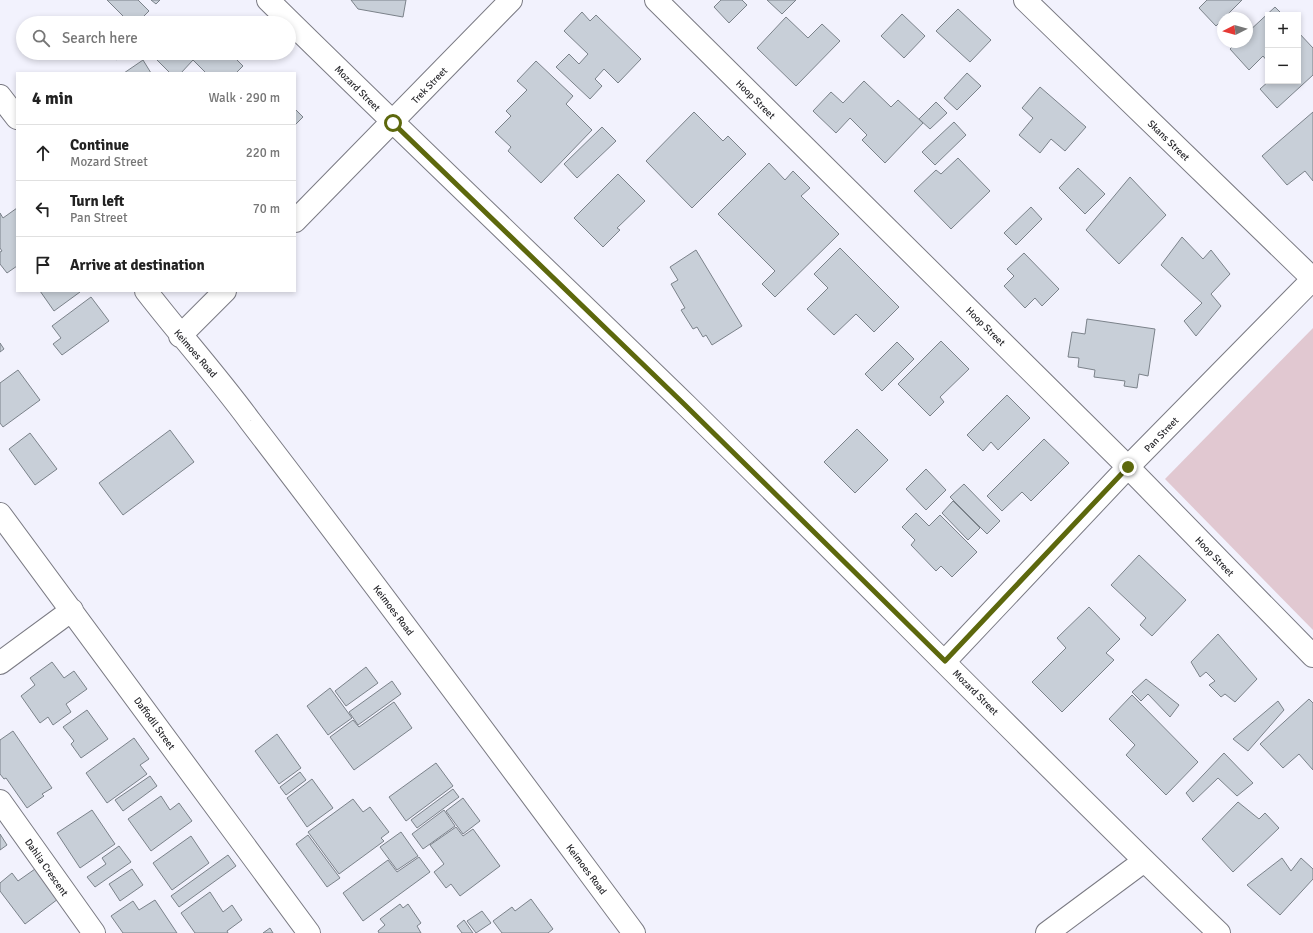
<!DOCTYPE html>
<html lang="en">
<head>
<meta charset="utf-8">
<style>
	:root { --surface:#fff; --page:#f2f2f2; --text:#222; --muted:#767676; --line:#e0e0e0 }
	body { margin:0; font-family:Signika,sans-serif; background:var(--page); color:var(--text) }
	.controls { position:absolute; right:12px; top:12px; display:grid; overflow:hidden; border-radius:0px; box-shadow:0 2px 6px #0003 }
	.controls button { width:36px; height:36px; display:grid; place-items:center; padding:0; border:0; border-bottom:1px solid var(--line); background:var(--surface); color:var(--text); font:20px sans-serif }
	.compass { position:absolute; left:1217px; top:12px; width:36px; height:36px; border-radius:50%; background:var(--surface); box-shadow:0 2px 6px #0003; rotate:264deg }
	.stop { position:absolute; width:12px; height:12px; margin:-9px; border:3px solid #5d680d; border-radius:50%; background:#fff }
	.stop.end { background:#5d680d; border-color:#fff; box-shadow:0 1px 4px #0008 }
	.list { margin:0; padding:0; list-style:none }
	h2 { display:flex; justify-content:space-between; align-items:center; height:52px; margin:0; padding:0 16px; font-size:17px }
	h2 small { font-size:13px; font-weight:400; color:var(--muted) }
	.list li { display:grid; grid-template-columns:26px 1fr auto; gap:12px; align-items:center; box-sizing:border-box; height:56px; padding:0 16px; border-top:1px solid var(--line) }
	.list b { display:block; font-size:15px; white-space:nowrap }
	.list p { margin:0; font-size:13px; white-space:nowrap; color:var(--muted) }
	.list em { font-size:13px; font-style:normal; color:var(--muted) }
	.icon { flex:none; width:22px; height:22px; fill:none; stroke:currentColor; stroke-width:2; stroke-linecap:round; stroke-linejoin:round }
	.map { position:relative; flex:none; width:1313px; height:933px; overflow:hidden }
	.search { position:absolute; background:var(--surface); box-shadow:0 2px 6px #0003; left:16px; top:16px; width:280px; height:44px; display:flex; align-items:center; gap:10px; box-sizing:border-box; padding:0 14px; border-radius:22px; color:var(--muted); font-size:15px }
	.panel { position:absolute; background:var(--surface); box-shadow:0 2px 6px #0003; left:16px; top:72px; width:280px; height:220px; border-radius:0px }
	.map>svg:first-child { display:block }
	.green { fill:#e1c8d1 }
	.building { fill:#c8cfd8; stroke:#7b828a }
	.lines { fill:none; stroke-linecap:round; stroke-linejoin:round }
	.minor-casing { stroke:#7a7a83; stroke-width:24 }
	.minor { stroke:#fff; stroke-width:22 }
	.route { stroke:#5d680d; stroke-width:5 }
	.labels { text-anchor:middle; stroke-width:3.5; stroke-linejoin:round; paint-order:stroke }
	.street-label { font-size:10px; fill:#2a2a2e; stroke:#fff }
</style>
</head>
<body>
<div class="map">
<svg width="1313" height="933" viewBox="0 0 1313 933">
	<rect width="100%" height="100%" fill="#f2f2fd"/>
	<path class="green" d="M1313 328V630L1165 479Z"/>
	<path class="building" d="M107 0H138L149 11 137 23H130Z
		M151 0H160L156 4Z
		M351 0H406L403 17 358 9Z
		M721 0H742L747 5 729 23 714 7Z
		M767 0H796L782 14Z
		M1207 0H1242L1216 26 1199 8Z
		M1275 7 1283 15H1268V62L1263 56 1249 70 1230 49 1237 42H1247V33Z
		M958 9 991 40 970 62 936 31Z
		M582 12 590 21 596 15 641 59 618 83 604 69 595 79 602 86 590 99 556 67 569 54 579 64 588 54 564 31Z
		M902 14 925 36 904 58 881 36Z
		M194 16 200 23H187Z
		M786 17 808 38 822 24 840 41 796 86 757 48Z
		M1298 32 1313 48V75L1277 108 1260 89 1269 81H1298Z
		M111 53H125L116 60Z
		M156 53H230L243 66 236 73H206L193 60 181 73H170L153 56Z
		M143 60 151 73H124Z
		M536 61 573 96 566 104 592 130 541 183 508 151 511 147 495 132 511 116 506 111 527 90 517 81Z
		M967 73 981 86 957 110 944 98Z
		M864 81 891 107 898 100 923 123 885 163 862 140 867 135 850 118 836 133 813 111 831 92 843 103Z
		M1040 87 1086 127 1065 151 1051 139 1040 153 1019 135 1033 118 1022 108Z
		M936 102 947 113 930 129 919 119Z
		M295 109 303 117 295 125Z
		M694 112 723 141 728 136 746 154 692 208 646 161Z
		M1313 112V181L1305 171 1287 185 1262 156Z
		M954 122 966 135 935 165 922 152Z
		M602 127 616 141 577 178 564 164Z
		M958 158 990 191 951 229 914 191 936 170 941 174Z
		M769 163 785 180 793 171 810 188 801 196 839 234 775 297 762 284 775 271 718 214Z
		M1078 168 1105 194 1085 214 1059 188Z
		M618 174 645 201 617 228 620 230 603 247 574 218Z
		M1130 177 1166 215 1119 264 1086 230Z
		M1031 207 1042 219 1016 245 1004 233Z
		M17 208V266L7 273 0 264V252L2 251 0 248V213L3 218Z
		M1182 237 1203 259 1211 250 1230 274 1211 294 1221 306 1196 336 1184 321 1202 303 1161 265Z
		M840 248 899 307 874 332 856 314 834 335 807 309 828 288 814 274Z
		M696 250 742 326 712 345 706 335 703 337 697 327 693 329 681 310 685 308 671 284 678 280 670 267Z
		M1024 253 1059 289 1042 306 1035 298 1025 308 1004 286 1014 276 1007 269Z
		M40 291H79L80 292 54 311Z
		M91 297 109 321 62 355 53 344 61 338 52 326Z
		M1087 319 1155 329 1148 376 1139 374 1137 388 1124 386 1125 381 1094 377 1095 370 1078 367 1079 358 1068 357 1072 332 1085 334Z
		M941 341 969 369 940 397 944 402 930 416 898 384Z
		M897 342 914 359 882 391 865 374Z
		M0 343 4 349 0 352Z
		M18 370 40 400 3 427 0 423V383Z
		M1007 395 1030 418 998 450 991 442 983 451 967 435Z
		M857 429 888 460 855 493 824 462Z
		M170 430 194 462 123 515 99 483Z
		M30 433 57 469 35 485 9 449Z
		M1044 439 1069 463 1031 501 1022 492 1002 511 987 496Z
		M926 469 946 490 926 510 906 489Z
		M964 484 1000 521 987 534 950 497Z
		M953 501 980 528 968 540 942 513Z
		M916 513 929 526 940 515 977 552 952 577 941 566 936 571 911 545 915 540 902 527Z
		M1139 555 1186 600 1152 636 1140 625 1146 618 1111 585Z
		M1089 607 1120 639 1106 653 1114 660 1062 712 1032 682 1066 648 1057 638Z
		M1218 634 1257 679 1235 702 1225 694 1221 697 1209 685 1215 681 1206 672 1200 677 1191 662Z
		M52 662 64 678 74 671 87 689 66 704 71 712 53 725 48 717 40 723 21 696 35 685 30 678Z
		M366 667 378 683 346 706 335 691Z
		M1146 679 1179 705 1170 717 1148 694 1141 701 1132 692Z
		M392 681 401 694 358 725 349 712Z
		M330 688 352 718 328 735 307 706Z
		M1132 695 1198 762 1166 795 1126 755 1135 745 1109 719Z
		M1309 699 1313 703V770L1299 754 1283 768 1260 744Z
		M1278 701 1284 710 1248 751 1233 739Z
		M394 702 412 728 354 770 330 737 353 720 359 727Z
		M87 710 108 739 81 758 71 744 74 741 63 727Z
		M13 731 52 788 42 794 44 796 27 808 6 778 4 779 0 774V740Z
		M277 734 301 768 279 784 255 751Z
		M134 738 149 759 140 765 147 774 107 803 86 773Z
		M1224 753 1253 783 1237 796 1218 778 1193 802 1186 793Z
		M436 763 453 786 406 821 389 797Z
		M300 772 306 780 286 795 280 787Z
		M150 776 157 786 123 811 115 800Z
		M312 779 333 808 307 827 287 798Z
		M453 789 459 797 417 828 411 820Z
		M161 796 170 810 179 803 192 821 151 851 128 819Z
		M463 798 480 821 463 834 446 811Z
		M353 799 363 812 370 807 389 832 381 838 384 841 339 874 308 832Z
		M1238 802 1259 819 1265 813 1279 828 1233 872 1202 839Z
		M92 810 115 844 80 868 57 833Z
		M444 810 455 826 423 849 412 834Z
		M456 827 463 836 473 829 500 866 460 896 451 884 446 888 434 872 444 864 430 845Z
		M401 832 418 856 397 870 380 847Z
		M0 834 7 845 0 850Z
		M308 835 340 878 327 887 296 844Z
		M191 836 209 863 172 890 153 863Z
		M119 846 131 862 95 887 87 877 106 864 102 858Z
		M228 855 236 866 179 907 171 896Z
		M419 857 430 872 363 921 343 893 388 860 397 872Z
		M1282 858 1291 871 1301 858 1313 869V879L1280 915 1247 885Z
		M35 869 58 899 25 924 0 891V883L12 873 18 881Z
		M132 869 143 885 120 901 109 884Z
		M210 892 223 912 232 905 242 920 227 931 228 933H195L181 913Z
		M531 899 553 929 548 933H502L493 921 512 907 515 911Z
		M155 900 177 933H123L111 916 133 901 139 910Z
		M400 904 403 908 408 904 421 923 417 926 421 933H379L378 931 385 925 380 919Z
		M482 911 491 923 476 933 467 921Z
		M464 920 473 933H462L457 926Z
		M270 928 273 933H263Z"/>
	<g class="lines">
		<defs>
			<path id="minor" d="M268 0C406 136 547 270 686 405 864 580 1039 760 1219 933
				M656 0 1128 467 1313 656
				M1025 0 1313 279
				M0 96 17 118
				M295 221 511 0
				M146 291C180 335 217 376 250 421 380 590 507 762 634 933
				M180 336 225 291
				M0 514 309 933
				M945 661 1128 467 1313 279
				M0 663 72 610
				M0 801 94 933
				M1047 933 1144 861"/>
		</defs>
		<use href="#minor" class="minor-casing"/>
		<use href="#minor" class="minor"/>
	</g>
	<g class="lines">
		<path class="route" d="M393 123 684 404 945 661 1128 467"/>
	</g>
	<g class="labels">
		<g class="street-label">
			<text transform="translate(429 85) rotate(-46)" y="4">Trek Street</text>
			<text transform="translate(358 88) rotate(45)" y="4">Mozard Street</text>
			<text transform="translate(756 99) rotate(45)" y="4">Hoop Street</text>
			<text transform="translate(1169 140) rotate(44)" y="4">Skans Street</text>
			<text transform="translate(986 326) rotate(45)" y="4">Hoop Street</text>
			<text transform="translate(196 353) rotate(49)" y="4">Keimoes Road</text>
			<text transform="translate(1161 434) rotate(-46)" y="4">Pan Street</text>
			<text transform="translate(1215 556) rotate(46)" y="4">Hoop Street</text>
			<text transform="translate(394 610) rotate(53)" y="4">Keimoes Road</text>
			<text transform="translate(976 692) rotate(45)" y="4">Mozard Street</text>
			<text transform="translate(155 723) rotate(54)" y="4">Daffodil Street</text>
			<text transform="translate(47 867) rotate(55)" y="4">Dahlia Crescent</text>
			<text transform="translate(587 869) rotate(53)" y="4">Keimoes Road</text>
		</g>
	</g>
</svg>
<div class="controls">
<button>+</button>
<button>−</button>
</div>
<svg class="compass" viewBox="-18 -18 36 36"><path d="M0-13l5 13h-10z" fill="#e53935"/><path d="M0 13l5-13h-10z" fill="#767676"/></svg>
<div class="stop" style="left:393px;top:123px"></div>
<div class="stop end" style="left:1128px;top:467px"></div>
<div class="search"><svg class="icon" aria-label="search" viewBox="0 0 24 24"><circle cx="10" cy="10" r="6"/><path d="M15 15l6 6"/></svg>Search here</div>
<section class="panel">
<h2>4 min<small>Walk · 290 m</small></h2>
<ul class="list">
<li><svg class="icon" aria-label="ahead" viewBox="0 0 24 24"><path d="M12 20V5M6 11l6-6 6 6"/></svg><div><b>Continue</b><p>Mozard Street</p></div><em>220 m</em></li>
<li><svg class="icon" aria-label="left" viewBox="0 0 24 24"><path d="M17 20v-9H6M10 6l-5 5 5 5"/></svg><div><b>Turn left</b><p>Pan Street</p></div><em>70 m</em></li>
<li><svg class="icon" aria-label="arrive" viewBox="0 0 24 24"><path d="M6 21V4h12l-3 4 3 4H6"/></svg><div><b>Arrive at destination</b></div></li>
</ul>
</section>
</div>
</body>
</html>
